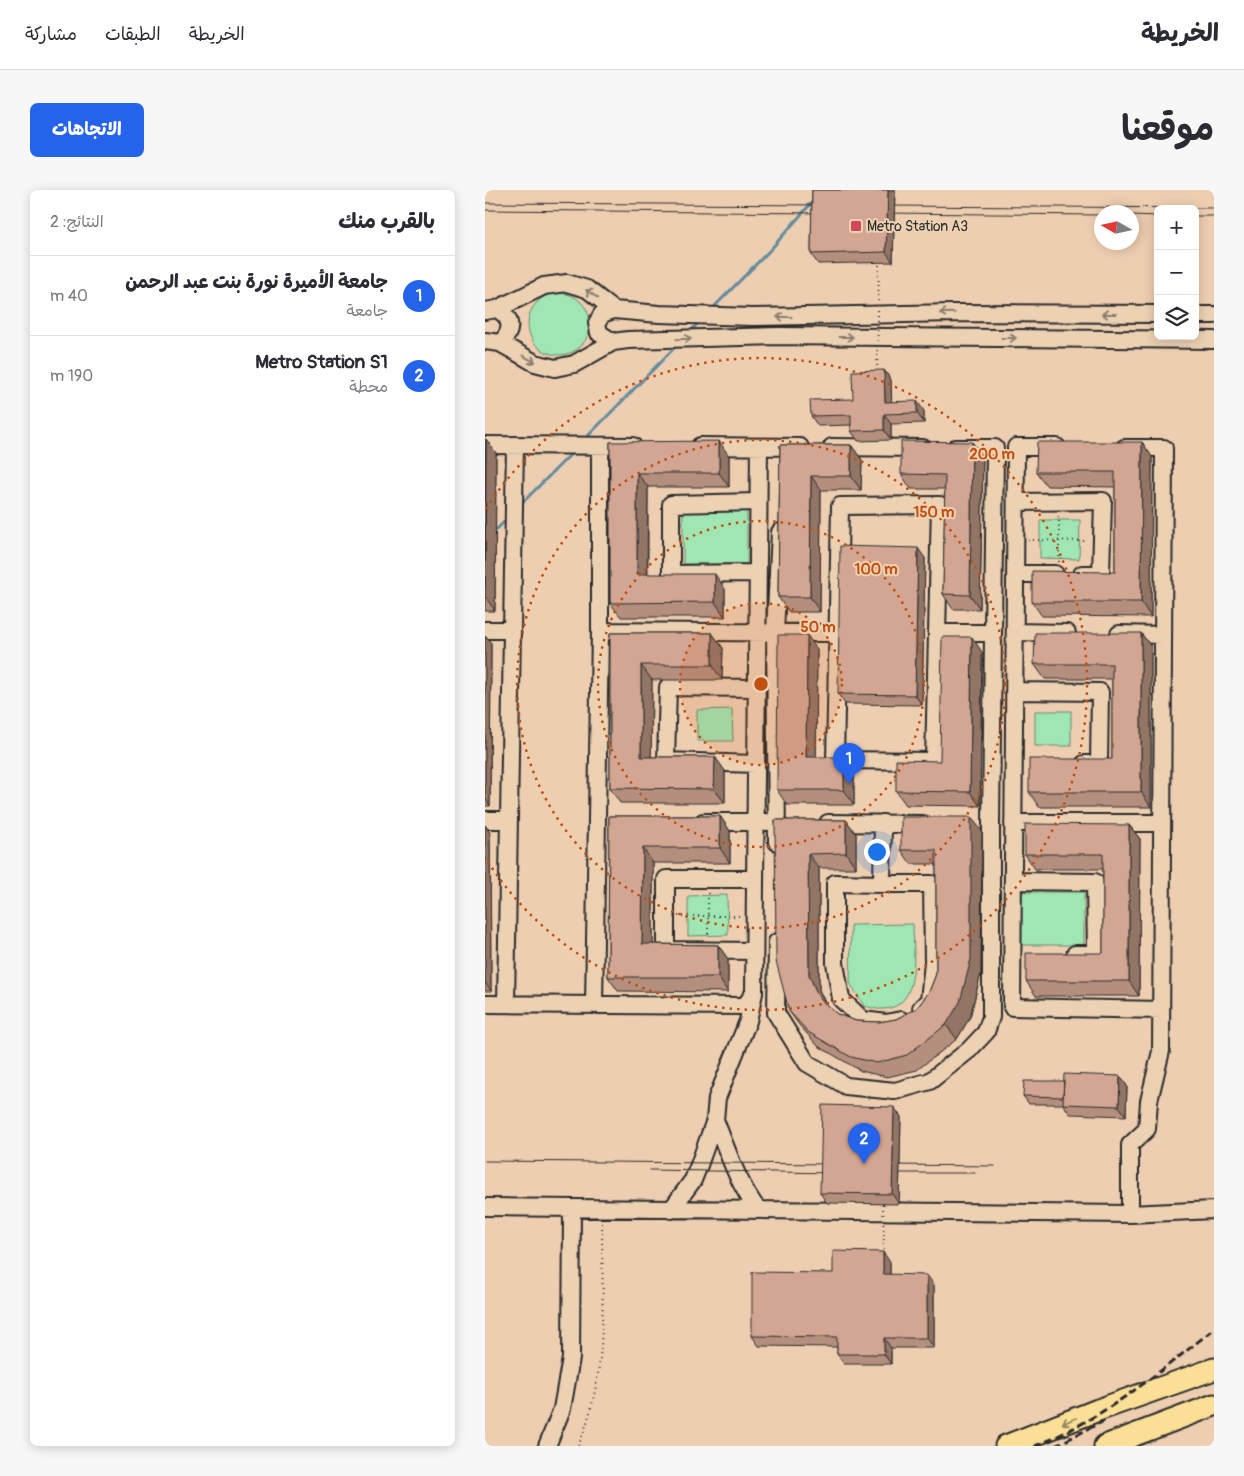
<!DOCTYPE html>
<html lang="ar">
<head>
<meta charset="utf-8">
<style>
	:root { --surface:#fff; --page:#f7f7f7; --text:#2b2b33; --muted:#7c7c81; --line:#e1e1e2; --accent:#2563eb }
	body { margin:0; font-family:Pangolin,"Playpen Sans Arabic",sans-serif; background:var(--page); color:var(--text); direction:rtl }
	.controls { position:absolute; right:15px; top:15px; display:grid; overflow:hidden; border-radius:8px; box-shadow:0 2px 12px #0003 }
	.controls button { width:45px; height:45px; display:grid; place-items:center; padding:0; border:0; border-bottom:1px solid var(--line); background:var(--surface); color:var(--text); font:25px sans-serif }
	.compass { position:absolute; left:609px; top:15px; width:45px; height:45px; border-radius:50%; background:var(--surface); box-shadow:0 2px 12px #0003; rotate:279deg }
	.you { position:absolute; left:391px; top:661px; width:18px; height:18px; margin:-12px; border:4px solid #fff; border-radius:50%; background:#1a73e8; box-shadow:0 0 0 8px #1a73e833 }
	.badge { display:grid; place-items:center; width:32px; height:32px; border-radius:50%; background:var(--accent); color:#fff; font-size:16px; font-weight:700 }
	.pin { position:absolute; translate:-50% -41px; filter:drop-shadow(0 1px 2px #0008) }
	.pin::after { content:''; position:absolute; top:26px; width:18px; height:15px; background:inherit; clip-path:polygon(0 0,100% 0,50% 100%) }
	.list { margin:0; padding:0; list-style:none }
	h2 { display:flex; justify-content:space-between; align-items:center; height:65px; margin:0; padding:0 20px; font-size:21px }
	h2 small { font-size:16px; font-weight:400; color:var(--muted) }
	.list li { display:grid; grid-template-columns:32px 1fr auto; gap:15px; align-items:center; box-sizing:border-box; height:80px; padding:0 20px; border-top:1px solid var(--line) }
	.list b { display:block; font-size:19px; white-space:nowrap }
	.list p { margin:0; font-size:16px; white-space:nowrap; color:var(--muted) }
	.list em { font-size:16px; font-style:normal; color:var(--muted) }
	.icon { flex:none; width:28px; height:28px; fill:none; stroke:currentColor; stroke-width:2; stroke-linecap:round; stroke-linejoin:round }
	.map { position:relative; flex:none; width:729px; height:1256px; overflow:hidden; direction:ltr; border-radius:8px }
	header { display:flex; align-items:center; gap:30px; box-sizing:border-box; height:70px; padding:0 25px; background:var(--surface); border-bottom:1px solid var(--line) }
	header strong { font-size:24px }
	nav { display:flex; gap:28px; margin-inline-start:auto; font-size:18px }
	.intro { display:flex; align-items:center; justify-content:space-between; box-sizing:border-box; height:120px; padding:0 30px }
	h1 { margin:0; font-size:35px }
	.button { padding:12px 22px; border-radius:8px; background:var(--accent); color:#fff; font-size:18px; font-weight:700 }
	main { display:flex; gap:30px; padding:0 30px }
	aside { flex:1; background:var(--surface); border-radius:8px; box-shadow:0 2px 12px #0003 }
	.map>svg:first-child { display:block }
	.green { fill:#a0e6b3; stroke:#66886f }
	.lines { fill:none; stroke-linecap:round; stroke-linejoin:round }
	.stream { stroke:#638b9e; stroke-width:3 }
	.minor-casing { stroke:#2b2b2b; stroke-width:20 }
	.major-casing { stroke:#2b2b2b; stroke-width:25 }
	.path { stroke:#2b2b2b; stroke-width:2; stroke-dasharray:1 4; stroke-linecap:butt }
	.minor { stroke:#ecd1b3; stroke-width:16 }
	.major { stroke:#fbdf96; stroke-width:21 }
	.tram { stroke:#2b2b2b; stroke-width:1 }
	.rail { stroke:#2b2b2b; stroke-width:3; stroke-dasharray:8 4; stroke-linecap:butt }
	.path-bridge { stroke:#2b2b2b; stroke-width:2; stroke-dasharray:1 4; stroke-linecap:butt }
	.wall { fill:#b58f7e; stroke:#2b2b2b }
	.shaded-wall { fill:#937466; stroke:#2b2b2b }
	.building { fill:#d2a692; stroke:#2b2b2b }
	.oneway { stroke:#8c7e6f }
	.oneway2 { stroke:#938560 }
	.ring { fill:none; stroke:#c25012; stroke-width:2.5; stroke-dasharray:2.5 5 }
	.poi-dot { fill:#d1495b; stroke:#ecd1b3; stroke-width:2 }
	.labels { text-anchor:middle; stroke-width:4; stroke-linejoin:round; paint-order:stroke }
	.poi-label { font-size:14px; fill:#2b2b2b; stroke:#ecd1b3; text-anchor:start }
	.centre { fill:#c25012; stroke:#ecd1b3; stroke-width:2.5 }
	.ring-label { font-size:15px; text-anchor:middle; font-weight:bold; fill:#c25012; stroke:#ecd1b3; stroke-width:4; stroke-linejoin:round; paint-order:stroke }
</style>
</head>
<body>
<header>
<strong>الخريطة</strong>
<nav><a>الخريطة</a><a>الطبقات</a><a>مشاركة</a></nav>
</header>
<div class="intro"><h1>موقعنا</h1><a class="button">الاتجاهات</a></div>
<main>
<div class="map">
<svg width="729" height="1256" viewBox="0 0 729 1256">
	<rect width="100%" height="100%" fill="#eeceb1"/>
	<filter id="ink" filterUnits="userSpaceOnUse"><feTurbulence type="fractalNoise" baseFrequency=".02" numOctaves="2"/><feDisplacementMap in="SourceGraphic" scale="10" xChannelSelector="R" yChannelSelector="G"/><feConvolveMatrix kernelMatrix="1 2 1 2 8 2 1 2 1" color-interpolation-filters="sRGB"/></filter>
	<g filter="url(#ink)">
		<path class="green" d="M43 134a31 31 0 1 1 62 0a31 31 0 1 1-62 0Z
			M198 321H262V374H198Z
			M555 330H595L594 369 555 368Z
			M247 519 248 551H212V520Z
			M550 521H586V556H550Z
			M535 702H599V755H535Z
			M242 705 243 745 203 746V706Z
			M428 734C428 760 437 818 398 819 392 820 385 817 379 816L365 793 366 735Z"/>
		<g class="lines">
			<path class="stream" d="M226 120 286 59 329 10
				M205 142 216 130
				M100 249 192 155
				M35 315 89 261
				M7 344 22 329"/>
			<defs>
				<path id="minor" d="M12 119C28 128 28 142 15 153
					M0 121 12 119 59 96 82 93 102 99 129 120 174 124 267 127 469 123 673 124
					M710 125H729
					M0 151 15 153 50 173 70 178 89 174 128 152 143 150 294 146 729 150
					M128 152 114 143 112 133 117 124 129 120
					M0 255 148 256
					M215 256 315 257
					M347 257 438 258
					M572 257H531L527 817 676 820
					M639 258H679L676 861 664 911 662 939 645 955V1024
					M531 312 618 311 616 384H597
					M455 315 449 571 350 570 355 316Z
					M272 383 186 384V314L273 312
					M530 384H570
					M0 440H27
					M115 441 352 443
					M530 442 582 443
					M452 443H508
					M634 444 678 445
					M529 501 615 502 614 574H599
					M270 574 181 571 183 497 271 498
					M0 630H24
					M218 632H281
					M343 633 438 634
					M398 633 397 694 350 693V773L356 809 378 830 401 833 416 830
					M528 633H677
					M292 652 290 442 295 342
					M528 691 610 692 611 764H590
					M397 694H447L448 773 444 810 436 818
					M292 752 291 823 322 873 361 896 410 901 445 891 484 860 501 842 506 827V634L510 258H470
					M269 761 181 760V689H269
					M0 814 260 816 269 803
					M21 814 30 255
					M109 814 115 441V256
					M230 930C243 962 252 992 273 1020
					M0 1017 645 1024 729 1020
					M186 1020 208 990 214 975 230 930 232 908 263 831 269 803 274 257
					M62 1256 77 1219 86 1168 87 1019"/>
				<path id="major" d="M521 1256 613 1220 729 1179
					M620 1256 729 1215"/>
			</defs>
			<use href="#minor" class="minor-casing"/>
			<use href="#major" class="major-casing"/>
			<path class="path" d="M543 350 603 351
				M574 372V324
				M223 703V748
				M193 726H256
				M93 1256C124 1185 117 1108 117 1032"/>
			<use href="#minor" class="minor"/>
			<use href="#major" class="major"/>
			<path class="tram" d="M0 13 342 15
				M397 16 729 18
				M0 20 340 23
				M395 23 616 25
				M646 25 673 26
				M710 26H729
				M0 971 350 974
				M402 975 510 976
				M165 980 350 983
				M402 983H490"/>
			<path class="rail" d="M550 1256C618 1229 672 1184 729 1139
				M570 1256 619 1231"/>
			<path class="path-bridge" d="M392 181 394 73
				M398 1014 399 1064"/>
		</g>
		<path class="wall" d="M327 0H410L408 72 333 74 326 64Z
			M399 180 406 190V212L439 221V233L406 234V250L373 251 366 241V235L333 236 326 226 368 209Z
			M0 249 11 263 10 421H0Z
			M125 252 244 266V297H163V384L240 399V427H136L125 413Z
			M487 252 498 267 495 419H468L458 404 460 299H426L416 284Z
			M657 252 667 267 666 427 557 426 547 412 630 382V297L562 296 551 282Z
			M295 255H366L377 270 376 300H336L335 422H304L293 407Z
			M440 368 437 515 360 514 353 504Z
			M125 443H227L238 458 237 490H167L166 567H230L240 581V613H135L125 598Z
			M656 443 666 457V617H554L544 602 627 569V489H560L549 474Z
			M0 446 6 453 5 616H0Z
			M332 459 331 567 369 581V615H302L292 600Z
			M497 462 495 616 421 615 411 601 455 571Z
			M124 626H235L245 641V673H168V754L233 755 243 769V802L133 801 123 787Z
			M290 630H361L371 644V678H334V800L341 814 352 824 371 831 394 832 411 829 432 818 444 802 451 784V674H426L416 660 497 641 496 783 485 827 472 849 432 880 402 887 376 881 333 856 314 835 304 821Z
			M0 635 5 643 6 801H0Z
			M644 635 655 649 654 806H551L541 791 618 763V679H550L540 664Z
			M635 886 642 896 641 926 585 924 578 914H544L538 906 579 891Z
			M409 917 416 927 414 1014 342 1013 335 1003Z
			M405 1072V1085L449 1095V1158H406V1174H359L352 1164V1157L274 1156 267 1146 348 1083Z"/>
		<path class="shaded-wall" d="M403 0H410L408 72 401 62Z
			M399 180 406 190 407 222 400 212Z
			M432 211 439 221V233L432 223Z
			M399 224 406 234V250L399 240Z
			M1 249 11 263 10 421 0 406Z
			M234 251 244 266V297L234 283Z
			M487 252 498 267 495 419 485 405Z
			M657 252 667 267 666 427 656 412Z
			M366 255 377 270 376 300 366 286Z
			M152 283 163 297 162 399 152 384Z
			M326 286 336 300 335 422 325 407Z
			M433 358 440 368 437 515 430 505Z
			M230 384 240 399V427L230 412Z
			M227 443 238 458 237 490 227 475Z
			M656 443 666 457V617L656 602Z
			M322 445 332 459 331 581 321 567Z
			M0 446 6 453 5 616 0 608Z
			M487 447 497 462 495 616 485 602Z
			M156 475 167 490 166 581 156 567Z
			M230 567 240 581V613L229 599Z
			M359 567 369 581V615L359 600Z
			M235 626 245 641V673L235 658Z
			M486 627 497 641 496 783 485 827 472 849 461 835Z
			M361 630 371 644V678L361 663Z
			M0 635 5 643 6 801 0 792Z
			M644 635 655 649 654 806 644 791Z
			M158 658 168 673V769L157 754Z
			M323 664 334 678V800L344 823 334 808 324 785Z
			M233 755 243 769V802L233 787Z
			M635 886 642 896 641 926 634 916Z
			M409 917 416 927 414 1014 407 1004Z
			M398 1062 405 1072V1094L398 1084Z
			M442 1085 449 1095V1158L442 1148Z
			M399 1148 406 1158V1174L399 1164Z"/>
		<path class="building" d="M327 0H403L401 62 326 64Z
			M399 180 400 212 432 211V223L399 224V240L366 241V225L326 226 325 210 368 209 367 181Z
			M0 249H1L0 397Z
			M234 251V283H152V384H230V412L125 413V252Z
			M416 251 487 252 485 405 458 404 460 285 416 284Z
			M552 252H657L656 412H547V381L630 382V282H551Z
			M295 255H366V286H326L325 407H293Z
			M355 356 433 358 430 505 353 504Z
			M125 443H227V475H156V567H230L229 599 125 598Z
			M550 443H656V602H544V569H627V474H549Z
			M293 445H322L321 567H359V600H292Z
			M457 447H487L485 602 411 601V570L455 571Z
			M124 626H235V658H158L157 754 233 755V787H123Z
			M416 627H486V769L475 812 461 835 422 865 392 873 366 867 323 842 304 821 291 771 290 630H361V663L323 664 324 785 334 808 352 824 371 831 394 832 411 829 432 818 444 802 451 784V660H416Z
			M540 634 644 635V791H541V763H618V664H540Z
			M579 884 635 886 634 916 578 914Z
			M539 891H579L578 907 538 906Z
			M337 915 409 917 407 1004 335 1003Z
			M348 1061 398 1062V1084L442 1085V1148H399V1164H352V1147L267 1146V1082L348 1083Z"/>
		<defs><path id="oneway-shaft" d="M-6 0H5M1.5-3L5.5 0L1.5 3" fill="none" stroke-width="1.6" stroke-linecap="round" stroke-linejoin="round" transform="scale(1.25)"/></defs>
		<g class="oneway">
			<use href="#oneway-shaft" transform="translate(107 104) rotate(-145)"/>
			<use href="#oneway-shaft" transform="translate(462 123) rotate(179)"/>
			<use href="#oneway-shaft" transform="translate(624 124) rotate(-180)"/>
			<use href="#oneway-shaft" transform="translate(299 127) rotate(180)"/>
			<use href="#oneway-shaft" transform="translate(361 147)"/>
			<use href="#oneway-shaft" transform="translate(524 148)"/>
			<use href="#oneway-shaft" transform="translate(199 149) rotate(-2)"/>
			<use href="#oneway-shaft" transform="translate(44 169) rotate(28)"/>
		</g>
		<use class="oneway2" href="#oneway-shaft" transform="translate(584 1231) rotate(158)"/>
	</g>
	<circle cx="276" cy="494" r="81" fill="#c25012" fill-opacity=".12"/>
	<g class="ring">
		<circle cx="276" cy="494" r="81"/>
		<circle cx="276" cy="494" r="163"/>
		<circle cx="276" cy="494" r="244"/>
		<path d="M1 319A326 326 0 1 1 1 669"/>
	</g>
	<rect class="poi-dot" x="365" y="30" width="12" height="12" rx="2.5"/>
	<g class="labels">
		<g class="poi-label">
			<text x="382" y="41">Metro Station A3</text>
		</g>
	</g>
	<circle cx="276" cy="494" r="8" class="centre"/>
	<g class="ring-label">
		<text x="507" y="269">200 m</text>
		<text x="449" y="327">150 m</text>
		<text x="391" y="384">100 m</text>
		<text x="333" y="442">50 m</text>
	</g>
</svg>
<div class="controls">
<button>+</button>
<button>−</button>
<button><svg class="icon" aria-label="layers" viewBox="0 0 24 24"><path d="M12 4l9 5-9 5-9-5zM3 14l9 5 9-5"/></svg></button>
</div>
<svg class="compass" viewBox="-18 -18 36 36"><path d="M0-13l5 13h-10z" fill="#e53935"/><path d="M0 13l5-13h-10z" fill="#7c7c81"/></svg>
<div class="you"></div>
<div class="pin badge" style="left:364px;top:594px">1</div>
<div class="pin badge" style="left:379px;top:974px">2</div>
</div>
<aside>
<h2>بالقرب منك<small>النتائج: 2</small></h2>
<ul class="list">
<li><span class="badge">1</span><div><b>جامعة الأميرة نورة بنت عبد الرحمن</b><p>جامعة</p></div><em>40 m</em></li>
<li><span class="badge">2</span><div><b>Metro Station S1</b><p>محطة</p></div><em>190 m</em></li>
</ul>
</aside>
</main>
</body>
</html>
